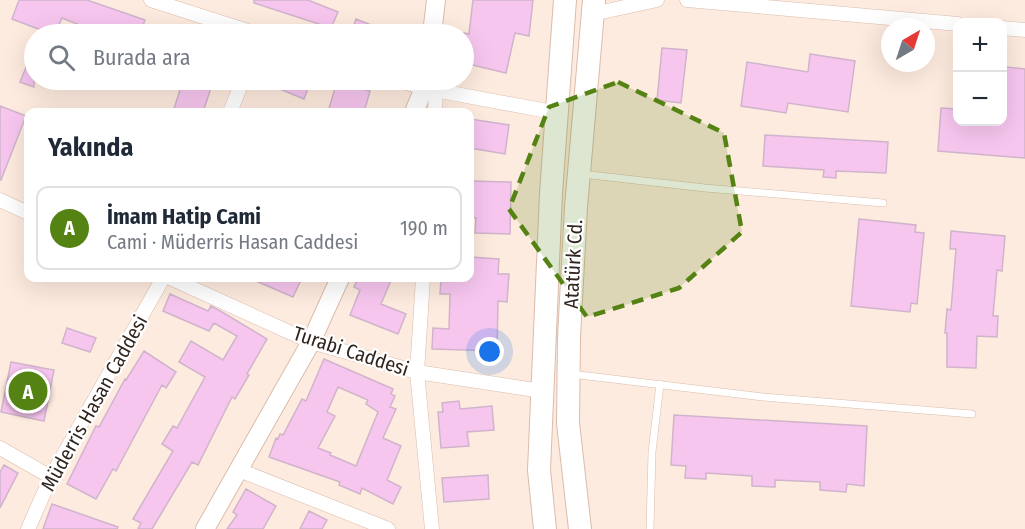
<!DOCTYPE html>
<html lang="tr">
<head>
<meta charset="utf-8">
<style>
	:root { --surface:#fff; --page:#f6f6f7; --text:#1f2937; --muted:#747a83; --line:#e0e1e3; --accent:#558313 }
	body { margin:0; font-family:"Fira Sans Condensed",sans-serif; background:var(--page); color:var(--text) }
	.controls { position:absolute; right:18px; top:18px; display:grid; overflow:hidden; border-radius:12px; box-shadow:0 6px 24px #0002 }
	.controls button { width:54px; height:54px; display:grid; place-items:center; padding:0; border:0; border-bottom:2px solid var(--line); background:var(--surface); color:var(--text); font:30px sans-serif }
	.compass { position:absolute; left:881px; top:18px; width:54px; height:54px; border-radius:50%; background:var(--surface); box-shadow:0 6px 24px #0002; rotate:39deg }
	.you { position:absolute; left:490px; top:352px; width:21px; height:21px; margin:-15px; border:4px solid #fff; border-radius:50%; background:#1a73e8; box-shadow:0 0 0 9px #1a73e833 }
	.badge { display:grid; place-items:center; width:39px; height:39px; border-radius:50%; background:var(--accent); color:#fff; font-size:20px; font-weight:700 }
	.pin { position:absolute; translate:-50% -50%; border:3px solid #fff; box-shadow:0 2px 6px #0006 }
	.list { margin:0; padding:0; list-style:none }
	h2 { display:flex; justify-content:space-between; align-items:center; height:78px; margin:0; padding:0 24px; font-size:26px }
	h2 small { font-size:20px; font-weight:400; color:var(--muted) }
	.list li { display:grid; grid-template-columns:39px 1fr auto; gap:18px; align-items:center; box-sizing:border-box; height:84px; margin:0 12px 12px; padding:0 12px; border:2px solid var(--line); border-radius:12px }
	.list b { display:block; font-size:22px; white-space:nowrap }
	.list p { margin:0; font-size:20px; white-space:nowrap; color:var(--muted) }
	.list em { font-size:20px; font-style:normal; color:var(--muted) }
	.icon { flex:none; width:33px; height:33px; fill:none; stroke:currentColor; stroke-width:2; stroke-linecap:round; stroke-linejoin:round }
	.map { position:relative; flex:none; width:1025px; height:529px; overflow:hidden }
	.search { position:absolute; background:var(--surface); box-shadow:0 6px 24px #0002; left:24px; top:24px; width:450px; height:66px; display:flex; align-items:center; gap:15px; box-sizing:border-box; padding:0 21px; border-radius:33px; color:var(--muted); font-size:22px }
	.panel { position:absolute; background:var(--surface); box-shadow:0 6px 24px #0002; left:24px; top:108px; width:450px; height:174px; border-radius:12px }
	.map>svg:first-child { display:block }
	.building { fill:#f7c6ef; stroke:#d0b4cb; stroke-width:1.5; fill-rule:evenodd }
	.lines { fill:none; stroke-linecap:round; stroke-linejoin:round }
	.service-casing { stroke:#dbbcaa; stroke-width:8 }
	.minor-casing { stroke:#dbbcaa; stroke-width:15 }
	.tertiary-casing { stroke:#dbbcaa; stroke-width:20 }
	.primary-casing { stroke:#dbbcaa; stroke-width:24 }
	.service { stroke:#fff; stroke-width:7 }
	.minor { stroke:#fff; stroke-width:14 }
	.tertiary { stroke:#fff; stroke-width:18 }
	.primary { stroke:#fff; stroke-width:22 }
	.marked { fill:#558313; fill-opacity:0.2; stroke:#558313; stroke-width:4.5; stroke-dasharray:12 8; stroke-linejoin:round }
	.labels { text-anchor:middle; stroke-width:4.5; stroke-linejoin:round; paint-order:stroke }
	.street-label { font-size:20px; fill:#30251e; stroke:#fff }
</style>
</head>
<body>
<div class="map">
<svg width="1025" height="529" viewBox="0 0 1025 529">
	<rect width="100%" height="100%" fill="#feebdf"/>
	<path class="building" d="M19 0H87L145 20 140 34H84L87 28 62 18 55 34H39L41 30 12 19Z
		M254 0H308L338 12 331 28 254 3Z
		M473 0H533L529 36 515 33 506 73 464 63V33L469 34Z
		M356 19 394 34H351Z
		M34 48V87L20 82Z
		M662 48 687 50 681 103 657 100Z
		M810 54 855 61 848 112 788 103 786 113 741 106 747 62 808 72Z
		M1006 67 1025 69V158L938 151 941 108 957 109V122H1002Z
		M183 80 211 88 203 112H173Z
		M258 80H311L304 99Z
		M337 81 370 91 364 112H328Z
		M0 106 26 116 1 180H0Z
		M470 119 509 125 505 154 470 148Z
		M765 135 888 142 886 173 836 171V178L823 177 824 170 763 166Z
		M470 181 511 182 510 234 475 233 476 218H470Z
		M859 219 916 225 915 232 924 233 917 304 911 303 910 312 851 306Z
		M951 231 1005 236 1002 271 997 270 993 316H998L997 337 977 336 976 368 947 367V333H945L947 309 951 310 956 249H950Z
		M470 257 499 259 498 274H509L507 302 498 301 497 351 432 349 433 328 449 329 450 294H440L441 278H470Z
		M249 278H302L293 297Z
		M358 278H392L381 304 406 314 398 334 350 315 360 290 354 287Z
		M170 294 208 311 211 306 222 312 267 339 247 374 249 375 235 399 232 397 198 465 192 462 152 529H138L141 523 133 519 173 451 162 444 173 426 177 428 205 377 179 362 191 341 223 360 237 336 214 323 209 331 163 311Z
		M67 328 96 338 90 352 62 343Z
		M144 351 176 372 166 388 162 385 116 471 113 469 96 499 67 484 96 426 99 427 125 379 126 380Z
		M324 359 393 389 391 394 395 396 390 407 396 409 383 438 401 446 387 480 401 487 393 504 362 488 360 494 339 485 340 482 269 457 276 438 278 439 280 434 283 435 302 399 306 401ZM338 387 368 400 366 404 378 412 356 466 330 455 331 453 318 448 335 416 327 412Z
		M11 362 54 370 44 421 1 412Z
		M459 401 460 409 492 406 494 430 467 432 469 446 441 448 438 412H443L442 403Z
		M674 415 867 426 864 486 847 484 846 492 820 490V482L775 480V487L752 486V476L706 473V479L685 478 686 466 671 465Z
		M4 465 18 473 0 508V472Z
		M488 475 489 499 444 502 442 478Z
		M246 489 276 506 263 529H227L237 515 233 512Z
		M52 504 118 527 117 529H43Z
		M309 511 327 520 322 529H300Z"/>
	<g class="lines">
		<defs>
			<path id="service" d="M582 174 705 188 883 203
				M571 374 763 397 972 414
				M650 529 652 452 660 384"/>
			<path id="minor" d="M151 0 257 34
				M687 0 958 24
				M593 14 657 0
				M1002 28 1025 30
				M397 80 424 88 558 113
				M230 112 243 80
				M435 112 436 91
				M0 200 28 213
				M170 278 311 342 417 372 542 391
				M423 278 417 372 432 529
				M0 448 51 477
				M239 470 388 529
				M28 529 51 477 163 278"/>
			<path id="tertiary" d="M432 34 436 0
				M414 112 424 88 426 80
				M205 529 311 342 340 278"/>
			<path id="primary" d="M545 529 539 470 551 193 565 0
				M580 529 568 423 569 337 576 207 594 0"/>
		</defs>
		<use href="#service" class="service-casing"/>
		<use href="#minor" class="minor-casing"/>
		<use href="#tertiary" class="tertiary-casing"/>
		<use href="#primary" class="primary-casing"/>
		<use href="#service" class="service"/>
		<use href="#minor" class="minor"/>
		<use href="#tertiary" class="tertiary"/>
		<use href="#primary" class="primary"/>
	</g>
	<path class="marked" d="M618 82 724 133 742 232 679 288 587 317 509 209 549 107Z"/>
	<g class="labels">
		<g class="street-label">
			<text transform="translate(573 264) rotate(-87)" y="7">Atatürk Cd.</text>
			<text transform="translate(351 351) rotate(18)" y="7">Turabi Caddesi</text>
			<text transform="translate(94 403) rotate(-61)" y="7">Müderris Hasan Caddesi</text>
		</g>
	</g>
</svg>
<div class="controls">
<button>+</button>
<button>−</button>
</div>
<svg class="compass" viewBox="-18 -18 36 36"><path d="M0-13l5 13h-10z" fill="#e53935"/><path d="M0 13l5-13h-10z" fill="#747a83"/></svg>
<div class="you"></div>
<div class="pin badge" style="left:28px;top:391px">A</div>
<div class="search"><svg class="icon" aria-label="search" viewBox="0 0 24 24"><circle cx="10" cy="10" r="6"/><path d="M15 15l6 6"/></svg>Burada ara</div>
<section class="panel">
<h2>Yakında<small></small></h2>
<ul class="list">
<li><span class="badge">A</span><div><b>İmam Hatip Cami</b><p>Cami · Müderris Hasan Caddesi</p></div><em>190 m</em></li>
</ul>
</section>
</div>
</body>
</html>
